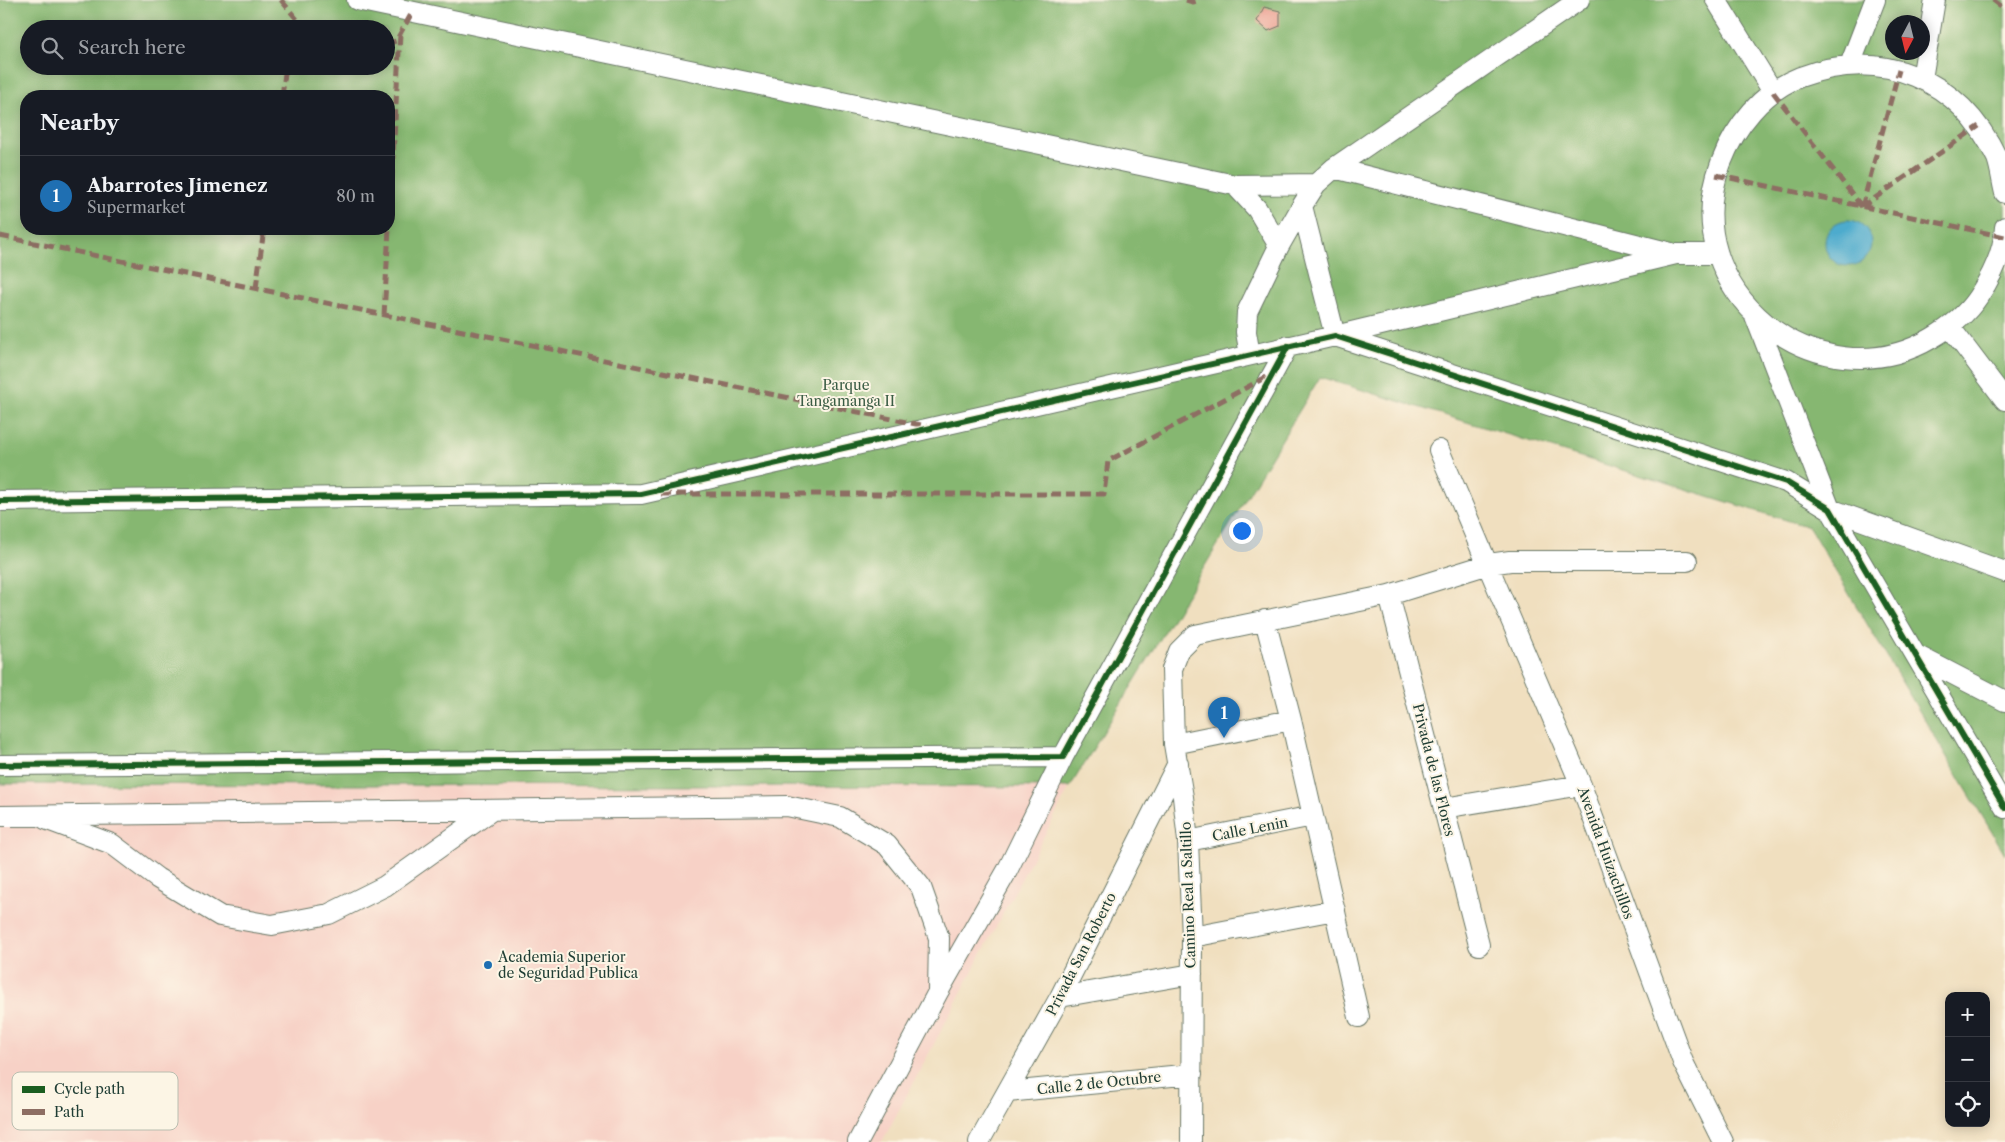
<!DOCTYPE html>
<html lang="en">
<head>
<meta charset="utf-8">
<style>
	:root { --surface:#171b24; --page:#20242c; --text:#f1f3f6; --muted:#9ea1a6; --line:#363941; --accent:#1f6fb2 }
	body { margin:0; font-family:"Libre Caslon Text",serif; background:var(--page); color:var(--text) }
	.controls { position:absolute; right:15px; bottom:15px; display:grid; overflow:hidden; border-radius:10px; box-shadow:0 2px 12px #0003 }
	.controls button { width:45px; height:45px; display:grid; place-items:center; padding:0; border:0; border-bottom:1px solid var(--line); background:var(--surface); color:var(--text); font:25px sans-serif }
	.compass { position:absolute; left:1885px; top:15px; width:45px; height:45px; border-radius:50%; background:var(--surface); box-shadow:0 2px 12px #0003; rotate:187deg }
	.you { position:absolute; left:1241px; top:530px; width:18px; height:18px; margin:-12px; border:4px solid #fff; border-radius:50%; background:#1a73e8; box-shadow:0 0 0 8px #1a73e833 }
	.badge { display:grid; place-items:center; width:32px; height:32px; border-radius:50%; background:var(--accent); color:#fff; font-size:16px; font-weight:700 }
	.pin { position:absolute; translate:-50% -41px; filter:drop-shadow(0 1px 2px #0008) }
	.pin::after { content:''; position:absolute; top:26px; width:18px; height:15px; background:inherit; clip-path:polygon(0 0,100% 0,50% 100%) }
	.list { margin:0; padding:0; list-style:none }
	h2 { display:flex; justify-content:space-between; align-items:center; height:65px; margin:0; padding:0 20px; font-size:21px }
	h2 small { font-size:16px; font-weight:400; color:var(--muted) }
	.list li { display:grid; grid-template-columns:32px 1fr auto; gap:15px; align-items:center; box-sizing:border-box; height:80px; padding:0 20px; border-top:1px solid var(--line) }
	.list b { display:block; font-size:19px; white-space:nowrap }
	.list p { margin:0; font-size:16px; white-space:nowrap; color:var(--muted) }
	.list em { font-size:16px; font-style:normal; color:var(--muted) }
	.icon { flex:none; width:28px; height:28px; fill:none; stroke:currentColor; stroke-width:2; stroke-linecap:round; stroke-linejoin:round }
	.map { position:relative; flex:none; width:2005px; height:1142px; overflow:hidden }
	.search { position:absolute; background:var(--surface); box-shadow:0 2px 12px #0003; left:20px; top:20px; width:375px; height:55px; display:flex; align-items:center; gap:12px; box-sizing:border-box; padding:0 18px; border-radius:28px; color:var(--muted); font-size:19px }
	.panel { position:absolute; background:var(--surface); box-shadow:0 2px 12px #0003; left:20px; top:90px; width:375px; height:145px; border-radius:20px }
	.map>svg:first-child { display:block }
	.built { fill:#f7d1c6 }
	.forest { fill:#86b771; stroke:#527a52; fill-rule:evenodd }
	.water { fill:#4eabcd; stroke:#367480 }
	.building { fill:#ea9789 }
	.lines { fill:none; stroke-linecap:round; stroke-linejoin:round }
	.minor-casing { stroke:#687665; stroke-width:22 }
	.minor { stroke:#fff; stroke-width:20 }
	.quiet { stroke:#8d6e63; stroke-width:5; stroke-dasharray:10 5; stroke-linecap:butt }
	.cycleway-casing { stroke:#fcf5e5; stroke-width:9 }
	.cycleway { stroke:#1b5e20; stroke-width:6 }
	.poi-dot { fill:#1f6fb2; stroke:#fcf5e5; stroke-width:2 }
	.labels { text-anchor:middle; stroke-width:4; stroke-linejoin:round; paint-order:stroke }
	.park-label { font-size:14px; fill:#3a5c44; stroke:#fcf5e5 }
	.street-label { font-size:14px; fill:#1f3d34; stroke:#fcf5e5 }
	.poi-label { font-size:14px; fill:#1f3d34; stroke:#fcf5e5; text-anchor:start }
	.key { fill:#fcf5e5; stroke:#babeb0; stroke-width:1 }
	.key-label { font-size:14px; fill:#1f3d34 }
</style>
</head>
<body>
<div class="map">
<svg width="2005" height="1142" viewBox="0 0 2005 1142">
	<rect width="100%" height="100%" fill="#fcf5e5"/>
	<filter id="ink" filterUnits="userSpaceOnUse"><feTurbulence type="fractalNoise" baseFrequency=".02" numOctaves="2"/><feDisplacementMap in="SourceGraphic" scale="10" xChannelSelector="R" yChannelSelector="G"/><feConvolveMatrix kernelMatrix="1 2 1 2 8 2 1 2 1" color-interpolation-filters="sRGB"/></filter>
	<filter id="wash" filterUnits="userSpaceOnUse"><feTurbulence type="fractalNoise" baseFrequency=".0096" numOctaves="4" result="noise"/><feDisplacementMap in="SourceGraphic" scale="20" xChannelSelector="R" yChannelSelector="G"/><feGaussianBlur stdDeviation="1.12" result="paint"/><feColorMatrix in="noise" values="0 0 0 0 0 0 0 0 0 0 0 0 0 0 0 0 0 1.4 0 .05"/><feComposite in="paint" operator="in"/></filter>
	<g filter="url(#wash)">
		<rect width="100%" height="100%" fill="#f0dfbf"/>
		<path class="built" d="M0 784 1070 787 882 1142H0Z"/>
		<path class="forest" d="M0 0H2005V854L1809 527 1320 377 1070 787 0 784ZM1892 22H1922V52H1892ZM29 29H386V66H29ZM26 96H389V229H26Z"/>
		<path class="water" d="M1825 243a23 23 0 1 1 46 0a23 23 0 1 1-46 0Z"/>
		<g id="blocks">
			<path class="building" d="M1264 7 1280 11V26L1268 31 1257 21Z"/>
		</g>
	</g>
	<g filter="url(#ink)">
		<use href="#blocks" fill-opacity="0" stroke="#687665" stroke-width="1"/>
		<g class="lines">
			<defs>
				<path id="minor" d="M357 0 1235 185 1316 184
					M1716 0 1773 92
					M1850 65 1875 0
					M1922 79 1935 0
					M1334 168 1671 253
					M1235 185 1257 209 1279 246
					M2005 193C2002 182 2001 169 1997 158 1960 79 1882 46 1800 77 1763 91 1735 126 1721 163 1673 289 1817 406 1932 338 1951 327 1966 315 1978 297 1992 276 2004 253 2005 227
					M1302 206 1335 336 1676 254H1718
					M1755 316 1830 509 2005 572
					M1950 327 2005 400
					M1250 355 1246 332 1247 312 1279 246 1302 206 1316 184 1334 168 1579 0
					M1439 450 1581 785 1683 1062 1723 1142
					M0 501 641 494 1335 336 1786 482 1830 509 2005 808
					M1389 595 1479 945
					M1265 620 1291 720 1359 1017
					M1916 655 2005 701
					M1174 744 1291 720
					M0 765 1063 757 1288 346
					M1444 808 1581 785
					M0 816 787 806 840 817 887 845 921 887 939 938 938 992
					M45 819 112 844 157 878 220 916 272 925 329 914 385 886 492 810
					M1188 841 1313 816
					M1192 937 1335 910
					M1060 997 1192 974
					M1007 1092 1192 1074
					M858 1142 938 992 1007 871 1063 757
					M979 1142 1060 997 1178 763
					M1191 1142 1192 937 1188 841 1183 797 1174 744 1172 669 1179 651 1195 635 1389 595 1489 564 1510 561H1687"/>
			</defs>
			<use href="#minor" class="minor-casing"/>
			<use href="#minor" class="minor"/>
			<path class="quiet" d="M281 0 305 29
				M1186 0 1193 2 1200 0
				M1993 0 2005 9
				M386 44 396 41 413 11
				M1773 92 1862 207
				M282 96 286 66
				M1716 175 2005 237
				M1862 207 1979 126
				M1862 207 1899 70
				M389 225 400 34
				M0 236 926 426
				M256 288 264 229
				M384 315 389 229
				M661 494H1104L1108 461 1270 375"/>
			<defs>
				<path id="cycleway" d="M0 501 641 494 1335 336 1786 482 1830 509 2005 808
					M0 765 1063 757 1288 346"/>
			</defs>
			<use href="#cycleway" class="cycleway-casing"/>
			<use href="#cycleway" class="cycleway"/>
		</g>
	</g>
	<circle class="poi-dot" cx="488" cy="965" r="5"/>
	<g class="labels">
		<g class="park-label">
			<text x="846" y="390">Parque<tspan x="846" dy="16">Tangamanga II</tspan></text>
		</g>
		<g class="street-label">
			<text transform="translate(1434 770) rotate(76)" y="5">Privada de las Flores</text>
			<text transform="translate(1250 829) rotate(-11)" y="5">Calle Lenin</text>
			<text transform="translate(1606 853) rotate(70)" y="5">Avenida Huizachillos</text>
			<text transform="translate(1188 895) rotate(-92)" y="5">Camino Real a Saltillo</text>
			<text transform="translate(1081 954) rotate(-63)" y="5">Privada San Roberto</text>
			<text transform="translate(1099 1083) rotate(-6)" y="5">Calle 2 de Octubre</text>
		</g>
		<g class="poi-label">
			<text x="498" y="962">Academia Superior<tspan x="498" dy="16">de Seguridad Publica</tspan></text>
		</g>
	</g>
	<rect x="12" y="1072" width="166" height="58" rx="8" class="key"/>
	<rect x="22" y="1086" width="23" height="7" fill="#1b5e20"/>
	<rect x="22" y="1109" width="23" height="6" fill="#8d6e63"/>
	<g class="key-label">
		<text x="54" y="1094">Cycle path</text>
		<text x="54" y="1117">Path</text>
	</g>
</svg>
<div class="controls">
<button>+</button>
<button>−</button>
<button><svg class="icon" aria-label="locate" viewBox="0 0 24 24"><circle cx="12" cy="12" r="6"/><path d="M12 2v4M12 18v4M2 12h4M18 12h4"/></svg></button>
</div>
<svg class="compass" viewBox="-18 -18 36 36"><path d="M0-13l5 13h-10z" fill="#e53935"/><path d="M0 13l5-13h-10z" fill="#9ea1a6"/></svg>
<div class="you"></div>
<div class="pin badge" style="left:1224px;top:738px">1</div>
<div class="search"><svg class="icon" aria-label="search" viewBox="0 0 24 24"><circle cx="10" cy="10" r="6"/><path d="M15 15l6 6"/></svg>Search here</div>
<section class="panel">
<h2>Nearby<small></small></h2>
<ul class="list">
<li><span class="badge">1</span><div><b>Abarrotes Jimenez</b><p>Supermarket</p></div><em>80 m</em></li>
</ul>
</section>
</div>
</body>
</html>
